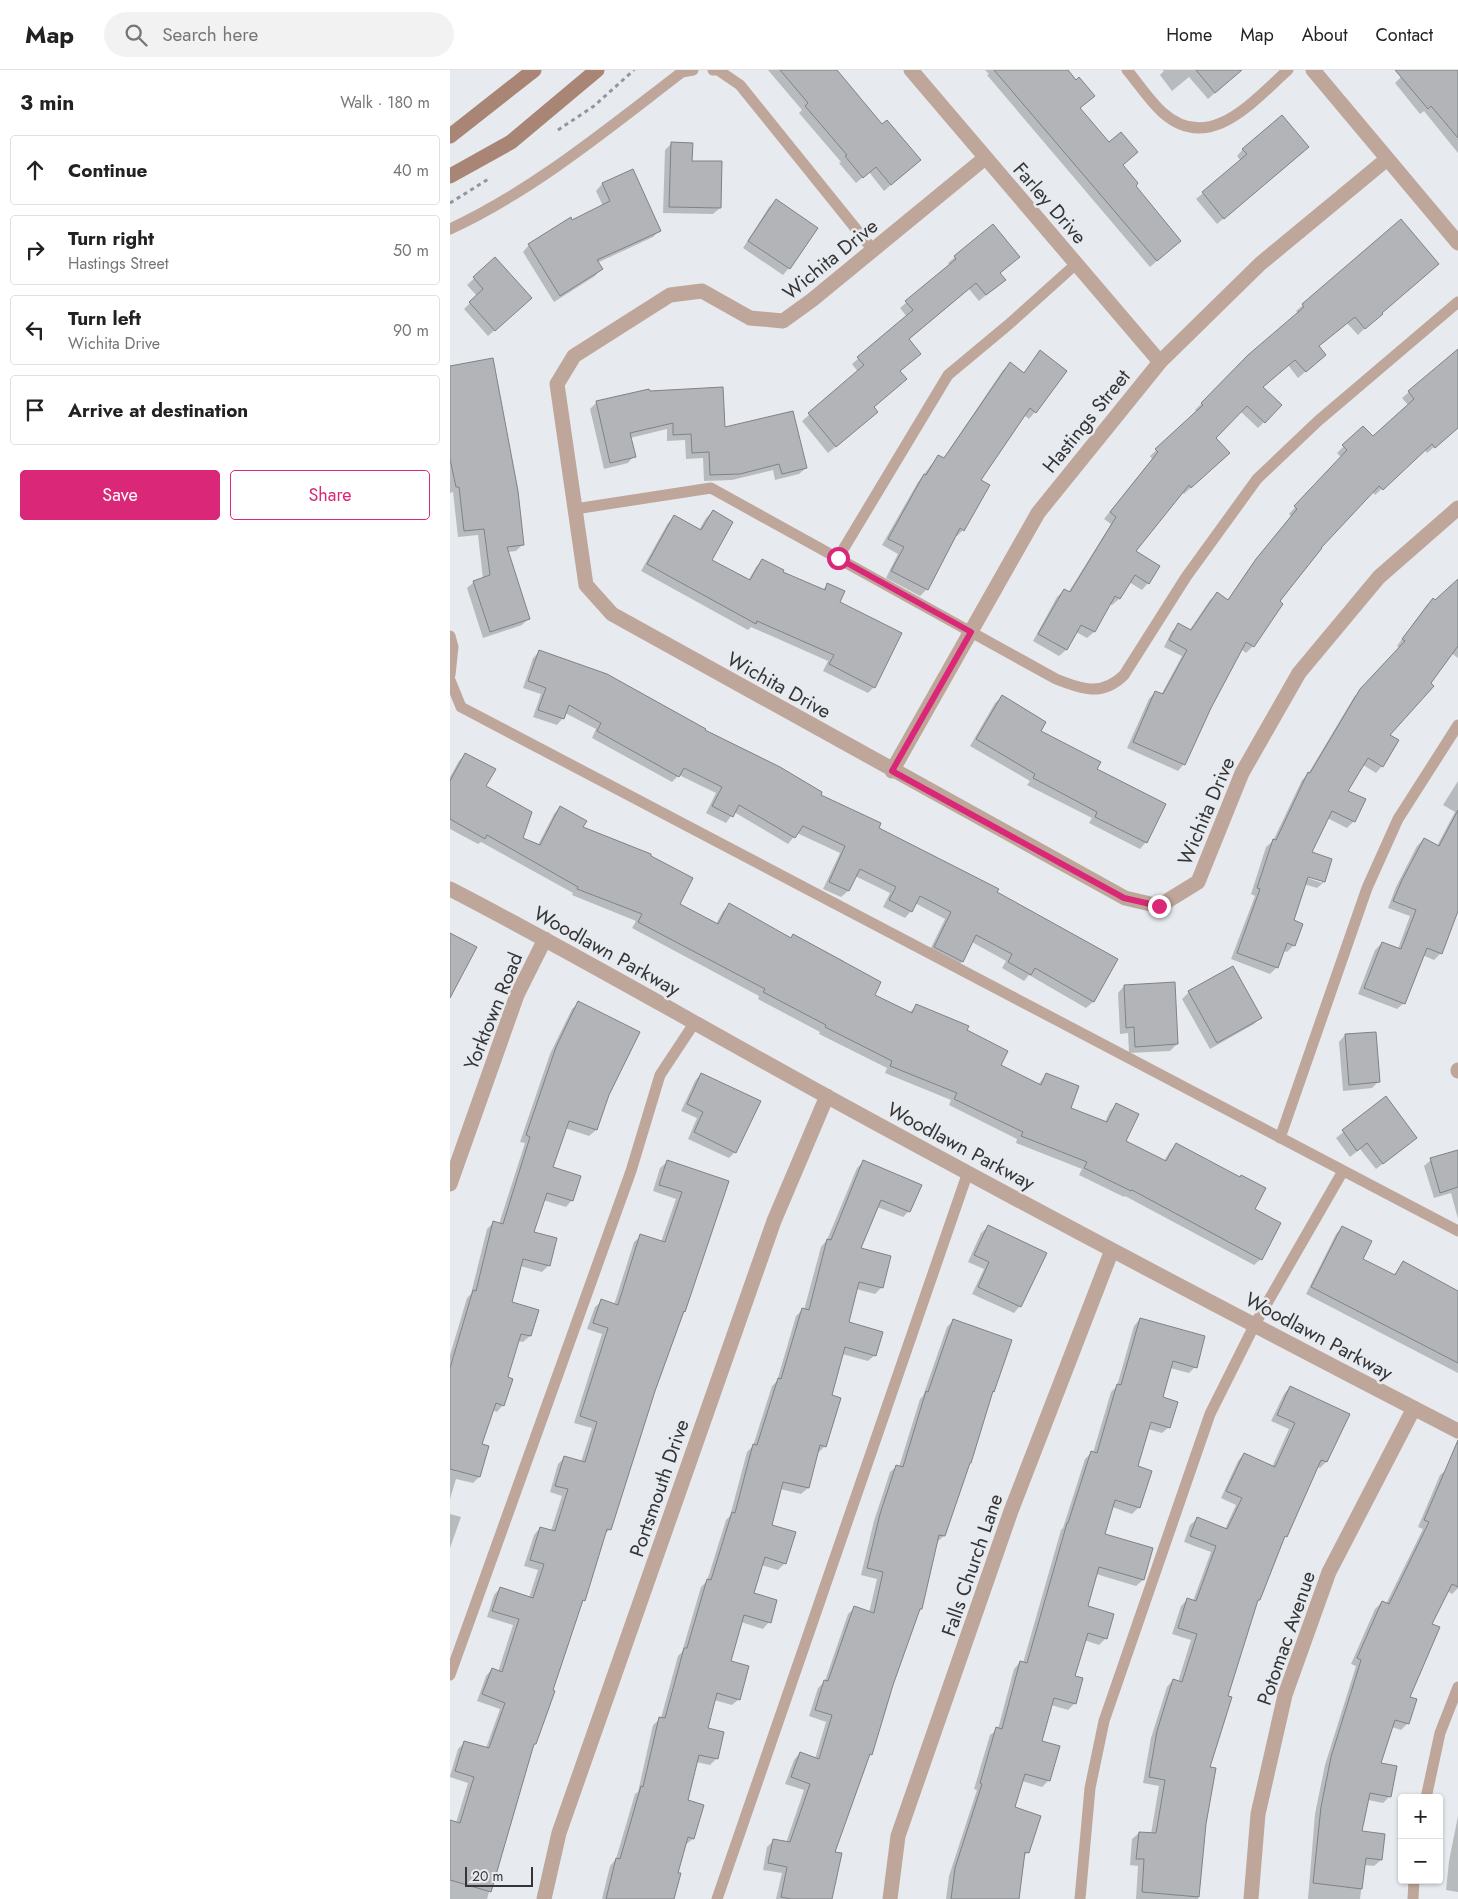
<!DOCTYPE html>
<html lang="en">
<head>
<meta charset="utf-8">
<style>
	:root { --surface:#fff; --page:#f2f2f2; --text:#222; --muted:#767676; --line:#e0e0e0; --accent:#db2777 }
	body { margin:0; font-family:Jost,sans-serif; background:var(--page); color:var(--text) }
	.controls { position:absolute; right:15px; bottom:15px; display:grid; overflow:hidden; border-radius:5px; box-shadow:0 1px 4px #0004 }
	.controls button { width:45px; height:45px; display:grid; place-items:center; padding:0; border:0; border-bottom:1px solid var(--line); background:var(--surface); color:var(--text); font:25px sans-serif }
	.scale { position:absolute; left:15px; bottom:12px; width:68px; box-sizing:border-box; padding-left:5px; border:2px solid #343537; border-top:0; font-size:14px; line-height:18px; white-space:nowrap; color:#343537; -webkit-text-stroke:4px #e7eaee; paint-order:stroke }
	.stop { position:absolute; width:15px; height:15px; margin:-11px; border:4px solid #db2777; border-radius:50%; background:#fff }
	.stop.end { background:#db2777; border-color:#fff; box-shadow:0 1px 5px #0008 }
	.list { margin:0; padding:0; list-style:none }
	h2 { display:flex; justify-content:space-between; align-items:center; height:65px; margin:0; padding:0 20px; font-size:21px }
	h2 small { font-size:16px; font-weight:400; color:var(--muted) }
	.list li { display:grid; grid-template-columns:32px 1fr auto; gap:15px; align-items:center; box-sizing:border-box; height:70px; margin:0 10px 10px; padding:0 10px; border:1px solid var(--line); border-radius:5px }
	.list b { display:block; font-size:19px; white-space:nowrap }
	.list p { margin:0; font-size:16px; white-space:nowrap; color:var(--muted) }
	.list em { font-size:16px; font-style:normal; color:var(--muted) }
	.actions { display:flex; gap:10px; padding:15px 20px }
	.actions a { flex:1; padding:11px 0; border:1px solid var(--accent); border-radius:5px; text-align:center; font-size:18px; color:var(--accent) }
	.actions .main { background:var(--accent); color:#fff }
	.icon { flex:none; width:28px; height:28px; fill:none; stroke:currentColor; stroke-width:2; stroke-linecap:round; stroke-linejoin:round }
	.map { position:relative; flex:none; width:1008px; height:1829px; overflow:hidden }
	header { display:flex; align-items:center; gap:30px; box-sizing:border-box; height:70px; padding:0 25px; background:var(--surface); border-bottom:1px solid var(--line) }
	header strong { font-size:24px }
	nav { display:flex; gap:28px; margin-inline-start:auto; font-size:18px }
	.search { width:350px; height:45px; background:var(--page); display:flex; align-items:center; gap:12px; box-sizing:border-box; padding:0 18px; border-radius:28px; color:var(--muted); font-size:19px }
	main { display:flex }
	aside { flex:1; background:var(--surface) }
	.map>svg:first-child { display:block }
	.shadow { fill:#0003; fill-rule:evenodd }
	.building { fill:#b2b4b8; stroke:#7f8286 }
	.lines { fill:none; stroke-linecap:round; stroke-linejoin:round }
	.path { stroke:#939598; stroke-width:3; stroke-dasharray:4 4; stroke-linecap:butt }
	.lane { stroke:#bfa69a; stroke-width:11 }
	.street { stroke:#bfa69a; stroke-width:15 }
	.secondary { stroke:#a88574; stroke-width:15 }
	.route { stroke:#db2777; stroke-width:6 }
	.labels { text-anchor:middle; stroke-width:5; stroke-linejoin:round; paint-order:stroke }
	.street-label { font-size:20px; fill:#343537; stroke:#e7eaee }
</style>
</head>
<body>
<header>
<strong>Map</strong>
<div class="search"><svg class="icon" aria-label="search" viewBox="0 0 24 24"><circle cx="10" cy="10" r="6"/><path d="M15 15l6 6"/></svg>Search here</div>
<nav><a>Home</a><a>Map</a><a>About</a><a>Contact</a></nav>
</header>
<main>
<aside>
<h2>3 min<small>Walk · 180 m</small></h2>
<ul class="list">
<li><svg class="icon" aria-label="ahead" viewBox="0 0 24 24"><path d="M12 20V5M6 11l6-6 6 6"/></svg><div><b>Continue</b></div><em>40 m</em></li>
<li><svg class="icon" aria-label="right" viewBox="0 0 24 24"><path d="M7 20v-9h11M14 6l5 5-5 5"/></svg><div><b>Turn right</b><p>Hastings Street</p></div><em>50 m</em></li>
<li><svg class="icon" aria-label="left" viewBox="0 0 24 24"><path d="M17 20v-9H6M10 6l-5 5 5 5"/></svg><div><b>Turn left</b><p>Wichita Drive</p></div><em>90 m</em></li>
<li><svg class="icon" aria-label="arrive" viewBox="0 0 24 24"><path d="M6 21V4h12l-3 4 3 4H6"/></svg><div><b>Arrive at destination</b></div></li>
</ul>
<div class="actions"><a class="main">Save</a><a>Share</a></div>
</aside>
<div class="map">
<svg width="1008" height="1829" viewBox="0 0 1008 1829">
	<rect width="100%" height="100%" fill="#e7eaee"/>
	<path class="shadow" d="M318 0H386L463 96 434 121 419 102 406 113 389 93 391 92 349 43 352 40Z
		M535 0H616L637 32 629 39 672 95 723 177 700 197 537 5 539 4Z
		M712 0H791L758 29 739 7 722 21 710 5 714 1Z
		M953 0H1008V83L974 41 970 44 945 13 951 7Z
		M221 74 241 92 270 138 263 144 213 143 215 80Z
		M793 79 851 84 767 154 746 129 791 91 787 86Z
		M183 100 210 160 203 167 147 193 151 199 145 206 104 232 73 182 79 175 153 136 146 121 152 114Z
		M326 131 339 198 333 205 293 178 319 137Z
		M505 187 562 193 549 204 547 216 529 231 519 219 458 270 449 302 423 338 420 348 378 383 352 351 408 302 402 294 457 247 450 238 500 195 498 193Z
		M45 189 73 235 38 266 14 239 27 226 17 215Z
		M853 235 930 243 908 265 897 253 868 277V291L848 308 838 295 812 318 830 336 808 358 790 341 764 368 772 389 734 424 732 422 684 482 698 513 692 520 679 512 669 529 662 535 659 533 644 562 637 568 626 562 616 580 609 586 583 571 607 527 614 520 618 523 661 454 654 449 702 389 700 386 747 342 745 340 799 286 848 243 846 241Z
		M1008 280V357L977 383 975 380 925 425 922 421 869 478 828 531 832 534 803 576 796 583 791 579 760 638 734 694 728 701 677 678 699 629 705 622 711 625 732 586 714 577 722 561 729 555 739 561 760 530 767 524 777 531 800 497 841 446 839 444 891 387 887 383 913 357 923 368 959 336 952 328Z
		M590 282 585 342 579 349 574 345 529 410 513 460 507 466H505L477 519 470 526 436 508 448 484 432 475 468 412 488 386 493 389 553 300 560 294 573 304Z
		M0 297 73 474 66 481 57 482 79 548 72 555 33 568 17 518 24 512 33 509 28 465 8 467 3 422 0 423Z
		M147 332 273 359 356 398 349 404 325 410 323 400 282 410 254 411 253 388 236 389 235 370 217 371V359L180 368 184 386 178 393 154 399 140 339Z
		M263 441 260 490 298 511 306 497 312 490 331 502 372 520 378 515 388 532 424 617 418 623 373 601 378 591 301 557 298 560 191 501 218 453 225 446 249 460 256 448Z
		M1008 511V588L1001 583 938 665 932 696 926 703 913 695 897 722 904 751 897 758 877 748 861 783 881 790 874 812 867 818 854 814 842 851 844 875 837 882 833 881 827 897 820 904 781 889 805 826 801 824 816 777 823 771 852 710 858 704 904 627 949 578 947 576 976 536 983 530 985 531ZM852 804 872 810V813L852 806Z
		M90 581 253 661 666 890 643 932 636 938 579 905 574 911 552 898 556 891 522 872 512 892 505 898 478 884 495 849 465 833 461 841 455 848 433 837 440 823 405 806 398 821 391 827 373 819 390 783 347 763 338 774 284 742 276 753 256 743 266 723 229 705 222 712 142 668 146 659 115 643 113 648 107 655 83 647 91 624 73 618 83 588Z
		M552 627 589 662 645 700 696 772 690 779 639 753 642 748 577 715 580 711 520 676 545 633Z
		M16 684 34 717 71 768 88 775 104 744 110 737 131 758 228 834 266 854 273 841 279 835 340 869 344 865 394 891 393 893 423 926 460 942 466 936 516 961 549 995 588 1015 596 1004 619 1039 655 1052 660 1041 667 1034 674 1072 714 1091 720 1081 726 1074 804 1140 811 1189 804 1195 675 1126 674 1127 629 1105 632 1099 566 1073 567 1069 499 1035 501 1030 435 1003 437 998 369 964 370 962 308 929 309 926 182 858 186 851 122 825 123 823 31 772 28 774 0 759V707L9 691Z
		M1008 711V837L991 883 984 890 972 885 954 933 947 939 908 924 925 880 932 873 948 879 960 846 938 838 946 817 967 776 974 769 987 776 1005 742 993 735Z
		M783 898 810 948 804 954 760 979 732 929 739 922Z
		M674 916 727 974 720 981 679 983 678 963 670 964 668 923Z
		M129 933 158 1025 146 1060 139 1066 115 1058 102 1098 122 1130 116 1137 93 1130 83 1163 99 1195 92 1202 70 1196 61 1233 87 1241 80 1266 73 1272 68 1271 56 1308 53 1335 47 1342 42 1340 30 1375 29 1407 23 1413 6 1409 0 1429V1285L17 1228 21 1224 37 1159 43 1153 49 1154 75 1073 70 1072 100 984 122 939Z
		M895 965 929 1011 922 1018 893 1021 889 972Z
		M251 1004 285 1082 279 1088 238 1069 247 1048 231 1041 245 1011Z
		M936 1028 959 1074 926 1099 910 1079 900 1087 886 1068Z
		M1008 1082V1149L1001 1123 984 1128 974 1096 981 1090Z
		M217 1092 277 1112 234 1241 231 1244 204 1321 160 1459 153 1466 134 1530 130 1534 85 1674 81 1677 37 1829H0V1752L6 1753 18 1713 0 1707V1706L8 1679 15 1672 36 1678 50 1639 27 1631 36 1606 42 1599 48 1602 63 1555 37 1547 44 1525 50 1518 79 1528 88 1500 74 1496 84 1465 90 1458 101 1461 112 1426 100 1422 108 1394 115 1387 131 1392 142 1358 124 1353 152 1264 137 1259 145 1237 152 1231 164 1235 184 1172 191 1166 211 1172 226 1129 203 1121 210 1098Z
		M413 1092 459 1141 453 1147 427 1137 410 1179 432 1217 425 1224 406 1219 397 1253 425 1285 418 1291 392 1284 380 1326 375 1376 369 1382H367L358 1418 351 1424 330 1419 321 1456 335 1493 328 1500 311 1495 303 1524 319 1552 313 1559 291 1552 279 1592 289 1629 282 1635 264 1630 256 1659 267 1688 260 1695 246 1692 237 1731 243 1769 235 1775 226 1804 223 1829H152L160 1796 166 1789 185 1724 188 1722 203 1655 211 1648 228 1586 232 1582 251 1517 257 1511 276 1450 280 1446 297 1382 303 1376 322 1316 327 1311 346 1246 352 1240H354L371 1177 377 1170 407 1098Z
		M538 1157 570 1236 564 1243 522 1224 534 1199 518 1192 531 1163Z
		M892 1157 911 1189 943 1206 953 1193 1008 1226V1303L856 1224 886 1164Z
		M690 1249 745 1297 739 1303 720 1298 711 1328 719 1357 712 1363 698 1359 686 1397 689 1437 682 1444 662 1437 654 1465 702 1479 693 1510 686 1516 646 1504 636 1537 656 1568 649 1575 634 1570 623 1607 631 1609 624 1634 618 1640 601 1635 591 1672 599 1710 592 1717 572 1711 563 1738 578 1782 573 1787 567 1829H496L499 1806 527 1720 524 1719 540 1665 548 1659 564 1599 570 1592 573 1593 611 1460 613 1458 635 1389 641 1383H643L661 1322 667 1316 684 1256Z
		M503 1251 560 1270 494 1466 487 1472 471 1539 468 1541 442 1615 421 1684 417 1688 383 1783 381 1829H326L332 1803 313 1800 317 1777 324 1770 336 1773 354 1720 335 1714 344 1690 350 1683 365 1689 376 1652 359 1646 368 1618 375 1611 398 1544 405 1538 419 1543 427 1509 411 1505 424 1451 440 1402 447 1396 449 1397 470 1329 473 1326 497 1257Z
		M840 1317 876 1392 870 1398 867 1397 836 1466 832 1470 809 1530 806 1533 777 1627 758 1698 748 1829H686L688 1796 680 1795 682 1769 689 1763 701 1764 709 1716 693 1713 701 1668 717 1617 723 1610 728 1612 741 1570 722 1564 731 1536 737 1530 743 1531 761 1482 734 1472 740 1455 747 1449 775 1459 786 1435 771 1428 788 1391 794 1384 822 1397 839 1359 821 1351 834 1324Z
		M997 1399 1008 1404V1518L1002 1524 997 1521 981 1554 958 1628V1653L951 1660 942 1657 930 1694 940 1726 933 1733 918 1730 911 1762 931 1790 924 1796 914 1795 910 1829H858L865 1744 875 1695 906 1596 901 1594 925 1539 932 1532 936 1534 973 1459 968 1457 990 1405Z
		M0 1444 11 1447 0 1478Z
		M1008 1746V1822L996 1820 999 1791Z"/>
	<path class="building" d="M330 0H387L432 54 437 50 471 90 441 115 426 97 413 108 395 86 397 85 355 36 358 33Z
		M544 0H618L626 10 629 7 645 26 630 38 659 72 671 62 688 82 673 95 688 113 686 116 731 171 707 191Z
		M746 0H792L765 23Z
		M945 0H1008V68L981 36 978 39Z
		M832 45 859 77 774 149 752 122 797 84 792 79Z
		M221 72 243 73 242 91H272L271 138 219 137Z
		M183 99 211 161 147 190 153 199 110 226 78 174 121 147 122 150 160 131 152 113Z
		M326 129 368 158 340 199 298 171Z
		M951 149 989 194 932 243 933 244 915 259 905 247 869 276 876 285 856 302 845 290 813 317 832 335 815 353 797 336 766 368 780 383 741 418 739 415 686 481 710 496 699 514 685 505 670 529 665 526 645 562 631 555 617 580 588 564 614 519 620 522 666 447 660 442 708 382 705 379 753 335 751 333 798 285 854 237 852 234Z
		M543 154 570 187 550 203 556 210 536 225 526 213 459 269 471 284 450 301 457 309 424 337 428 342 386 377 358 343 414 295 407 287 463 240 455 231 506 189 504 186Z
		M45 187 82 228 45 261 19 232 33 219 23 207Z
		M1008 279V358L985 378 982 374 933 420 929 416 871 478H872L830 531 833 534 804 577 796 572 761 638 735 695 683 672 705 621 713 624 737 580 719 570 728 553 741 560 767 522 778 530 806 489 847 439 844 436 897 380 892 375 913 356 923 366 964 329 958 321Z
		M590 280 617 301 586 343 580 338 531 410 540 415 514 461 510 458 478 520 441 501 454 477 438 469 474 404 476 405 488 385 494 388 560 292 574 303Z
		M43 288 68 421 74 475 57 477 80 549 40 562 23 511 40 505 34 459 14 461 9 417H6L0 389V296Z
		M273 317 275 357 343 341 357 398 332 404 329 394 290 404 260 405 259 382 242 383 241 364 223 365V353L180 363 186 387 160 393 146 331 199 319 200 321Z
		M263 440 283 452 262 490 300 510 312 489 334 500 333 502 375 520 377 513 395 521 390 532 452 563 425 618 379 594 384 585 307 551 306 554 197 494 224 445 251 460Z
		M1008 509V576L981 613 984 616 940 665 949 670 933 697 918 688 898 721 916 729 905 752 882 741 862 782 882 789 875 812 858 807 844 850 853 854 845 876 837 873 828 898 787 883 810 819 807 818 823 769 826 770 858 702 860 703 910 619 955 571 952 569 983 528 985 530Z
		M89 580 157 604 256 659 255 660 330 697 372 722 371 725 431 753 429 758 549 819 547 822 668 889 644 932 585 898 581 905 558 892 562 884 526 865 513 892 484 877 501 842 470 826 462 842 439 830 446 817 410 799 399 821 379 812 395 776 353 756 345 768 289 735 283 747 262 736 272 717 234 698 229 707 147 661 151 653 119 635 114 649 88 640 96 618 78 611Z
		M552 625 596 652 591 661 651 692 647 699 716 734 697 773 645 747 647 742 583 708 585 704 526 669Z
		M15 683 46 699 36 716 82 742 73 768 90 775 110 736 137 751 133 757 201 784V786L243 808 230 834 268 854 279 833 341 868 343 864 431 912 425 925 462 943 466 934 519 956 517 960 558 981 551 995 591 1015 596 1003 629 1016 621 1038 657 1052 666 1033 689 1044 676 1071 716 1091 726 1073 790 1107 791 1105 816 1118 805 1139 831 1153 812 1190 682 1120 681 1121 634 1098 637 1092 571 1066 573 1062 504 1029 507 1023 440 996 442 991 375 957 376 955 313 922 315 919 188 852 192 844 127 819 128 817 37 765 35 769 0 749V711Z
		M1008 740V841L992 884 977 878 955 934 914 918 932 872 951 879 966 840 943 831 952 810 974 768 989 776Z
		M0 863 27 877 0 928Z
		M783 896 812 948 767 973 738 921Z
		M725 912 728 974 685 977 684 957 676 958 674 915Z
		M128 931 190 962 159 1025 147 1060 119 1051 103 1097 131 1106 123 1131 97 1123 84 1162 107 1168 100 1196 73 1189 62 1232 89 1240 81 1266 71 1264 58 1307 63 1309 54 1336 46 1333 32 1374 39 1376 30 1407 0 1399V1298L23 1220 26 1221 43 1151 53 1154 80 1067 76 1065 106 977Z
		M926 962 930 1012 899 1015 895 964Z
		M251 1003 311 1031 286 1083 244 1062 253 1042 237 1034Z
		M936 1026 967 1068 933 1094 917 1073 907 1081 892 1060Z
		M1008 1080V1117L990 1123 980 1088Z
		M217 1090 279 1111 235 1242 234 1241 205 1321 161 1460 157 1459 135 1531 133 1530 103 1620 105 1621 86 1674H84L41 1822 0 1810V1750L10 1753 24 1707 5 1701 14 1671 39 1678 55 1633 32 1624 42 1598 52 1602 69 1549 42 1541 50 1517 83 1528 94 1494 80 1490 90 1457 105 1461 118 1419 105 1416 114 1386 135 1392 147 1352 130 1346 158 1258 143 1253 151 1229 168 1235 190 1164 215 1172 232 1122 209 1115Z
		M413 1090 472 1115 460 1142 431 1130 411 1178 441 1186 433 1218 409 1212 399 1252 433 1262 426 1286 395 1277 382 1325 391 1328 376 1377 370 1375 359 1418 333 1412 322 1455 346 1462 336 1494 315 1487 304 1523 327 1530 321 1553 294 1545 281 1591 299 1596 290 1630 267 1623 258 1658 274 1662 268 1689 249 1685 238 1730 254 1735 244 1769 238 1767 228 1803H231L224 1829H156L166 1788 170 1789 191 1716 193 1717 209 1647 215 1648 234 1578H237L257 1509 261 1510 282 1442 285 1443 303 1374 307 1375 328 1308 331 1309 352 1238 359 1240 377 1169 381 1170Z
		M538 1155 597 1183 571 1237 528 1217 539 1192 524 1185Z
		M892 1156 922 1171 913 1189 945 1205 953 1191 1008 1221V1293L861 1217Z
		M690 1248 755 1266 747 1298 723 1291 713 1327 728 1332 720 1358 701 1352 688 1396 702 1401 690 1438 665 1430 655 1464 703 1478 694 1510 649 1497 638 1536 664 1544 657 1569 638 1563 625 1606 633 1608 626 1634 604 1628 592 1671 610 1676 600 1711 575 1704 565 1737 591 1746 579 1783 575 1782 569 1829H501L505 1798 532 1714 530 1713 546 1657 552 1659 570 1591 577 1593 617 1453H618L641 1381 647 1383 667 1314 671 1315Z
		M503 1249 562 1270 544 1322 543 1321 521 1393H520L495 1466 489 1465 472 1539H470L443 1615 422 1685 420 1684 385 1782 392 1783 382 1829H341L331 1827 337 1797 318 1793 323 1769 340 1772 360 1714 341 1707 350 1682 369 1689 382 1645 365 1640 374 1610 378 1611 404 1536 424 1543 433 1502 417 1498 430 1444 446 1395 453 1397 476 1321 478 1322Z
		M840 1316 900 1344 877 1392 871 1390 837 1467 835 1466 810 1530H808L778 1626 782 1627 760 1697 766 1698 756 1754 749 1827 692 1822 694 1789H686L689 1762 706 1763 715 1710 699 1707 707 1661 723 1609 732 1612 747 1564 728 1558 737 1528 746 1531 766 1476 740 1466 747 1447 777 1459 792 1428 776 1421 794 1383 825 1397 845 1353 827 1345Z
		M1008 1370V1517L1002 1514 982 1554 990 1557 960 1627 967 1629 959 1654 945 1650 931 1693 947 1696 941 1727 920 1723 912 1761 935 1764 932 1790 916 1788 912 1819 863 1813 871 1737 881 1687 911 1590 907 1588 932 1531 939 1534 979 1452 974 1450Z"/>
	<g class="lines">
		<path class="path" d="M108 60 144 36 184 0
			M0 133 40 108"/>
		<path class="lane" d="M263 0H268L290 15 423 180
			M677 0C688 13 699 30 712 42 759 85 803 31 838 0
			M0 159C84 120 159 58 232 2L243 0
			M125 439 261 418 606 609C631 619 652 627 674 605L736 507 807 409 868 351 1008 232
			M388 488 498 305 558 255 626 194
			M0 566 3 577 0 605
			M0 610 11 637 1008 1161
			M830 1068 917 818 948 749 1008 655
			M0 1605 181 1101 210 1005 245 952
			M976 1728 990 1663 1008 1617
			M267 1829 518 1102
			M630 1829 640 1718 654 1651 760 1344 805 1254 893 1101
			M963 1829 964 1810"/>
		<path class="street" d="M461 0 710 292
			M863 0 1008 173
			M535 88 362 230 333 251 300 248 252 221 220 225 124 286 107 314 136 515 162 544 675 828 709 836 748 812 792 703 849 603 929 507 1008 438
			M442 701 588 443 710 292 810 194 937 89
			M0 819C128 885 252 958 378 1027 586 1141 797 1252 1008 1361
			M1008 1001V1000
			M0 1114 67 925 95 869
			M94 1829 109 1763 324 1151 377 1026
			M440 1829 448 1766 561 1441 662 1180
			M801 1829 808 1744 835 1625 879 1502 964 1338"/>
		<path class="secondary" d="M0 66 84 0
			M0 106 61 72 147 0"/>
	</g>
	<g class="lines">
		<path class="route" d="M388 488 521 562 442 701 674 828 709 836"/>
	</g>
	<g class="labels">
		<g class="street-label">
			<text transform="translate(600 133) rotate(49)" y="7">Farley Drive</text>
			<text transform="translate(380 189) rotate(-39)" y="7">Wichita Drive</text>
			<text transform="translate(636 351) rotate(-51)" y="7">Hastings Street</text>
			<text transform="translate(329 615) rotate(29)" y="7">Wichita Drive</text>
			<text transform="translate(756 741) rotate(-67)" y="7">Wichita Drive</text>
			<text transform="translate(157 881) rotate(29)" y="7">Woodlawn Parkway</text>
			<text transform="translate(43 941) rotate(-68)" y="7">Yorktown Road</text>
			<text transform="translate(511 1076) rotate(28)" y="7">Woodlawn Parkway</text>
			<text transform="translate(869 1266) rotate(28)" y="7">Woodlawn Parkway</text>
			<text transform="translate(209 1418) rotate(-71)" y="7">Portsmouth Drive</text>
			<text transform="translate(522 1495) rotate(-71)" y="7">Falls Church Lane</text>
			<text transform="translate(836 1568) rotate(-71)" y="7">Potomac Avenue</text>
		</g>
	</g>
</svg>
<div class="controls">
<button>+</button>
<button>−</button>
</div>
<div class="scale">20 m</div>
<div class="stop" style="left:388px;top:488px"></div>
<div class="stop end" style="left:709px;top:836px"></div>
</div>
</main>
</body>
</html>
